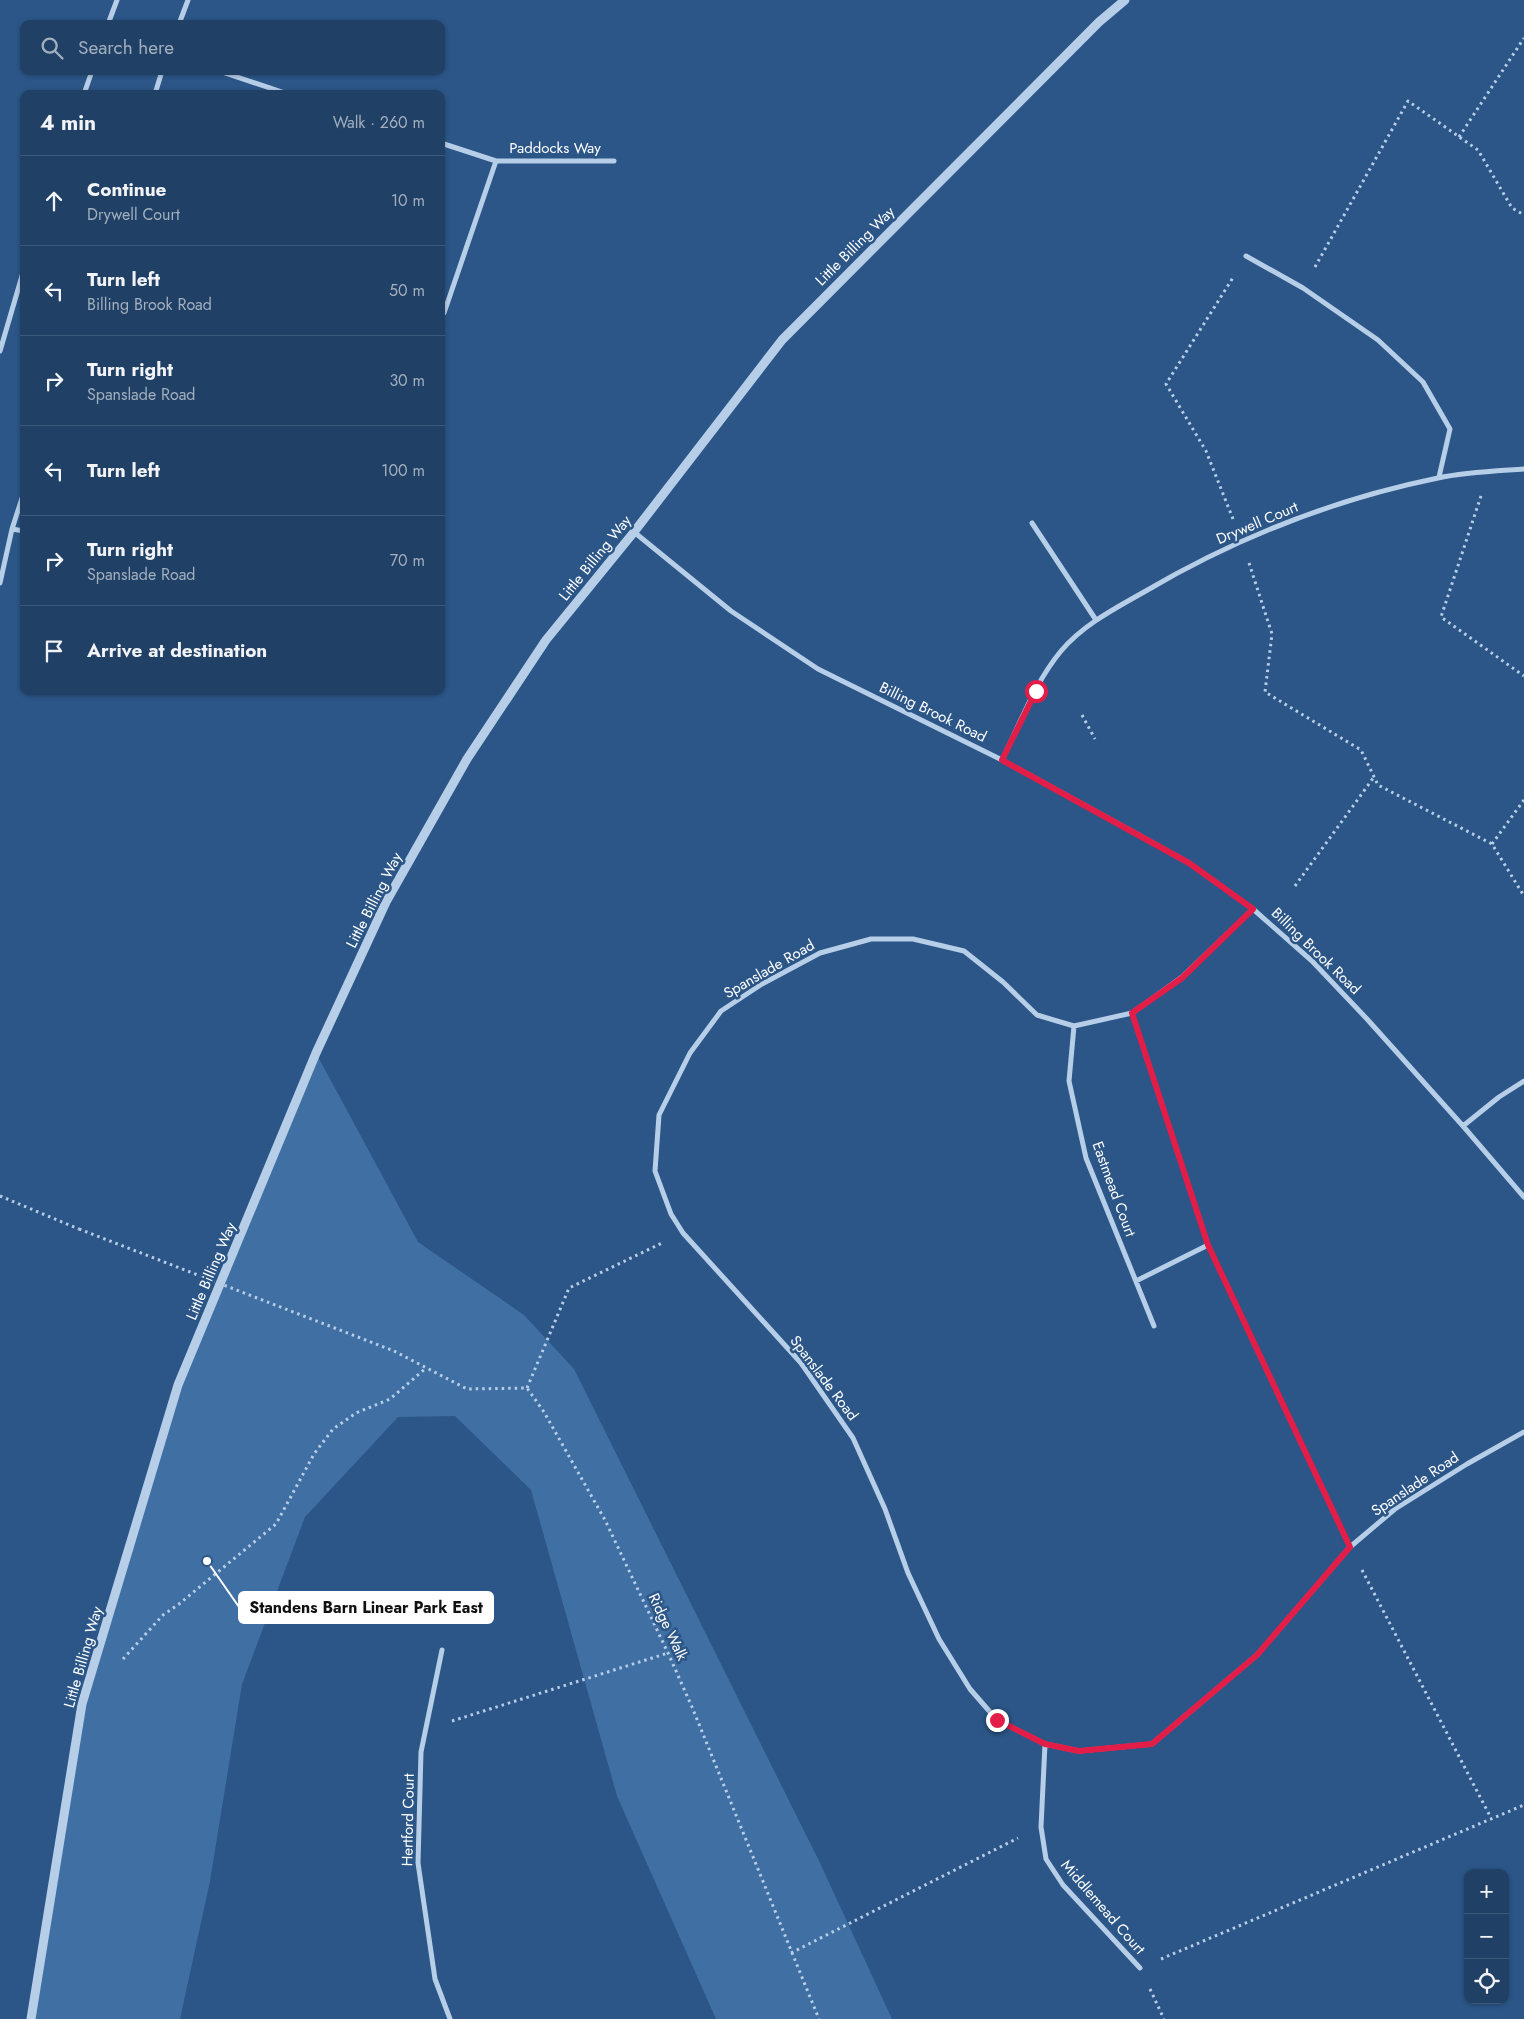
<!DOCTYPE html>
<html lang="en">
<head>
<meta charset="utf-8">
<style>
	:root { --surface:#204065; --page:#2d4b6e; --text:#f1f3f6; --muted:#a2afbf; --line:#3d5979 }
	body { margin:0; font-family:Jost,sans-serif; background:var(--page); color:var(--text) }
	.controls { position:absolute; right:15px; bottom:15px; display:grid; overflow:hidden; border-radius:10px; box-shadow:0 1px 4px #0004 }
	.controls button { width:45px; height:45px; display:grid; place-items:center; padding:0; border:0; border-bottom:1px solid var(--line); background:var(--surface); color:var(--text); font:25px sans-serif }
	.stop { position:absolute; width:15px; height:15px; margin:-11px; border:4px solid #e11d48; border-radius:50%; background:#fff }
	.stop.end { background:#e11d48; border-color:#fff; box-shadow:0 1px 5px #0008 }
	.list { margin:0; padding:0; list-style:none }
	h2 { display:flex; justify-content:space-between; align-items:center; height:65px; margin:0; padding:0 20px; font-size:21px }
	h2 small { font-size:16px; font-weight:400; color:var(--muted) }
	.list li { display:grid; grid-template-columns:32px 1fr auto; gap:15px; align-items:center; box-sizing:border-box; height:90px; padding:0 20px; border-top:1px solid var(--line) }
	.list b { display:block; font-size:19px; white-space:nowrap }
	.list p { margin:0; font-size:16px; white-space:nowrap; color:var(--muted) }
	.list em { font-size:16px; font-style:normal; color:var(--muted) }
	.icon { flex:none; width:28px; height:28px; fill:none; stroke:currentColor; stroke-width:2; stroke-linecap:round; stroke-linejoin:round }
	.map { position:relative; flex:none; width:1524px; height:2019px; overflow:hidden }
	.search { position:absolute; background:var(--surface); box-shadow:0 1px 4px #0004; left:20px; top:20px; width:425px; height:55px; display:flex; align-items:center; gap:12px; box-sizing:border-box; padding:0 18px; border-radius:10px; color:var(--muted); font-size:19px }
	.panel { position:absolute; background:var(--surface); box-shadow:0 1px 4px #0004; left:20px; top:90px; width:425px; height:605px; border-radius:10px }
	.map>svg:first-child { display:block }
	.green { fill:#4070a3 }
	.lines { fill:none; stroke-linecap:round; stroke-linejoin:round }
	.path { stroke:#b7cee8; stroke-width:3; stroke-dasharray:2.5 4; stroke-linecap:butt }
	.minor { stroke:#b7cee8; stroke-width:5 }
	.tertiary { stroke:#b7cee8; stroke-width:9 }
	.path-bridge { stroke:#b7cee8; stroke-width:3; stroke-dasharray:2.5 4; stroke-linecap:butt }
	.route { stroke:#e11d48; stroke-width:6 }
	.labels { text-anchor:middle; stroke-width:5; stroke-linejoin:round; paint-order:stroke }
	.street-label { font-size:15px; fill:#fff; stroke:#2b5687 }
	.leader { fill:none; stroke:#fff; stroke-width:2 }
	.callout-dot { fill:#fff; stroke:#2b5687; stroke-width:2 }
	.callout { fill:#fff; stroke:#fff; stroke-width:2 }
	.callout-label { font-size:16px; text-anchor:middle; font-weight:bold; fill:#111 }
</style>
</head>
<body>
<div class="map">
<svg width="1524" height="2019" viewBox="0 0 1524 2019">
	<rect width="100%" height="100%" fill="#2b5687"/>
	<path class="green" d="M316 1053 418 1242 524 1315 574 1369 820 1863 892 2019H716L617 1796 531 1490 455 1416 398 1417 305 1517 242 1684 210 1881 180 2019H31L82 1704 178 1385Z"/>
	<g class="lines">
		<path class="path" d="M1459 137 1524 38
			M1315 267 1408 101 1478 150 1512 208 1524 215
			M1481 496 1441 617 1524 676
			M1233 519 1206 451 1166 384 1234 276
			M1249 563 1272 634 1265 692 1361 750 1378 785 1492 844 1524 896
			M1082 715 1095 739
			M1492 844 1524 800
			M1295 886 1374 777
			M1139 1035 1202 1224
			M0 1196 79 1229
			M1218 1265 1340 1526
			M394 1351 467 1389 527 1388 544 1412 605 1520 668 1653 692 1707 819 2019
			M527 1388 569 1288 662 1243
			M1362 1570 1491 1818
			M123 1659 163 1615 179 1604 276 1524 314 1454 333 1429 356 1413 390 1399 426 1368
			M452 1721 668 1653
			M791 1953 1018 1838
			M1161 1959 1524 1805
			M1150 1989 1164 2019"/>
		<path class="minor" d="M108 24 117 0
			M179 24 188 0
			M219 71 288 94
			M84 94 92 71
			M155 94 162 71
			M441 143 496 161H614
			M1246 256 1303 288 1378 340 1423 382 1450 429 1439 477
			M444 313 496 161
			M0 351 24 269
			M1032 523 1096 620
			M12 529 24 531
			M634 532 731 611 818 669 1002 760 1126 828 1189 863 1253 909 1312 961 1367 1019 1463 1126 1524 1197
			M0 583 12 529 24 492
			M1002 760C1020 724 1035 682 1061 651 1083 625 1114 609 1144 592 1234 539 1335 499 1438 478 1466 472 1496 471 1524 469
			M1253 909 1182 977 1132 1013 1074 1026 1037 1015 1003 982 964 951 913 939H871L820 953 762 984 721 1011 690 1053 659 1115 655 1171 671 1214 683 1233 801 1363 853 1438 885 1509 908 1573 939 1639 970 1689 997 1720 1045 1744 1079 1751 1152 1744 1257 1655 1350 1547 1395 1509 1467 1464 1524 1432
			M1074 1026 1069 1081 1086 1158 1154 1326
			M1463 1126 1499 1097 1524 1081
			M1136 1281 1208 1245
			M442 1650 421 1752 418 1863 435 1979 450 2019
			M1045 1744 1041 1827 1046 1859 1063 1885 1140 1968"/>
		<path class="tertiary" d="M31 2019 82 1704 178 1385 316 1053 386 902 467 759 546 640 634 532 782 340 1099 22 1125 0"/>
		<path class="path-bridge" d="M79 1229 394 1351"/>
	</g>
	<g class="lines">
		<path class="route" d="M997 1720 1045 1744 1079 1751 1152 1744 1257 1655 1350 1547 1208 1245 1132 1013 1182 978 1253 909 1189 863 1002 760 1036 691"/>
	</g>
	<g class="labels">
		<g class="street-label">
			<text x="555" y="153">Paddocks Way</text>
			<text transform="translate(855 246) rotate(-45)" y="5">Little Billing Way</text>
			<text transform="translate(1257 523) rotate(-23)" y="5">Drywell Court</text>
			<text transform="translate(595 558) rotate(-51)" y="5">Little Billing Way</text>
			<text transform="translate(933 712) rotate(26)" y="5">Billing Brook Road</text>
			<text transform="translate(374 900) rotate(-63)" y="5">Little Billing Way</text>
			<text transform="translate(1316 951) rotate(44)" y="5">Billing Brook Road</text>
			<text transform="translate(769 969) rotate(-30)" y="5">Spanslade Road</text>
			<text transform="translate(1114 1189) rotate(70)" y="5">Eastmead Court</text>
			<text transform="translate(211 1271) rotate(-67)" y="5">Little Billing Way</text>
			<text transform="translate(824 1378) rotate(53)" y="5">Spanslade Road</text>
			<text transform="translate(1415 1484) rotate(-34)" y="5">Spanslade Road</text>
			<text transform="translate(668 1627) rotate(65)" y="5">Ridge Walk</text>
			<text transform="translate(83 1657) rotate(-74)" y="5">Little Billing Way</text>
			<text transform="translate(408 1820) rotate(-89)" y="5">Hertford Court</text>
			<text transform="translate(1103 1907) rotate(49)" y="5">Middlemead Court</text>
		</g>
	</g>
	<path class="leader" d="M207 1561L239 1607"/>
	<circle class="callout-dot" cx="207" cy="1561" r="5"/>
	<rect class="callout" x="239" y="1592" width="254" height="31" rx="5"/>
	<g class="callout-label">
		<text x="366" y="1613">Standens Barn Linear Park East</text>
	</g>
</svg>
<div class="controls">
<button>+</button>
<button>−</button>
<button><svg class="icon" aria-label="locate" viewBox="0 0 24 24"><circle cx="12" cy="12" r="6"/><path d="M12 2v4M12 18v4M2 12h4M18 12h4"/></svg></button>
</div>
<div class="stop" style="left:1036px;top:691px"></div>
<div class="stop end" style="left:997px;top:1720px"></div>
<div class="search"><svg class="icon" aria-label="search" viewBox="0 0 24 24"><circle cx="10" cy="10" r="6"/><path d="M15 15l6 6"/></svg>Search here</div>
<section class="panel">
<h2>4 min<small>Walk · 260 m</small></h2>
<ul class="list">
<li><svg class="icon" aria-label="ahead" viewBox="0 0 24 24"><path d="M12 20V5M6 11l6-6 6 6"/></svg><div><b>Continue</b><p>Drywell Court</p></div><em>10 m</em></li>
<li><svg class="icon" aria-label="left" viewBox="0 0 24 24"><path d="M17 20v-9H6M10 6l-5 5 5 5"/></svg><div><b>Turn left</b><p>Billing Brook Road</p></div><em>50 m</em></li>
<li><svg class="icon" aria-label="right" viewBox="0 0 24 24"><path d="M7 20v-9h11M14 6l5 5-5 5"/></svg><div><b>Turn right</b><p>Spanslade Road</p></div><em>30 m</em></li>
<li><svg class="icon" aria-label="left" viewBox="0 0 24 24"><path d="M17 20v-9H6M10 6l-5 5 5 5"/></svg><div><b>Turn left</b></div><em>100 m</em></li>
<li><svg class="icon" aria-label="right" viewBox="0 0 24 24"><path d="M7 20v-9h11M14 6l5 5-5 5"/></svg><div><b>Turn right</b><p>Spanslade Road</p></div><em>70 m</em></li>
<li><svg class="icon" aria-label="arrive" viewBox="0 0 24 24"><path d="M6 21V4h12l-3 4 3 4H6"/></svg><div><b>Arrive at destination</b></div></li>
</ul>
</section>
</div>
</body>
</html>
